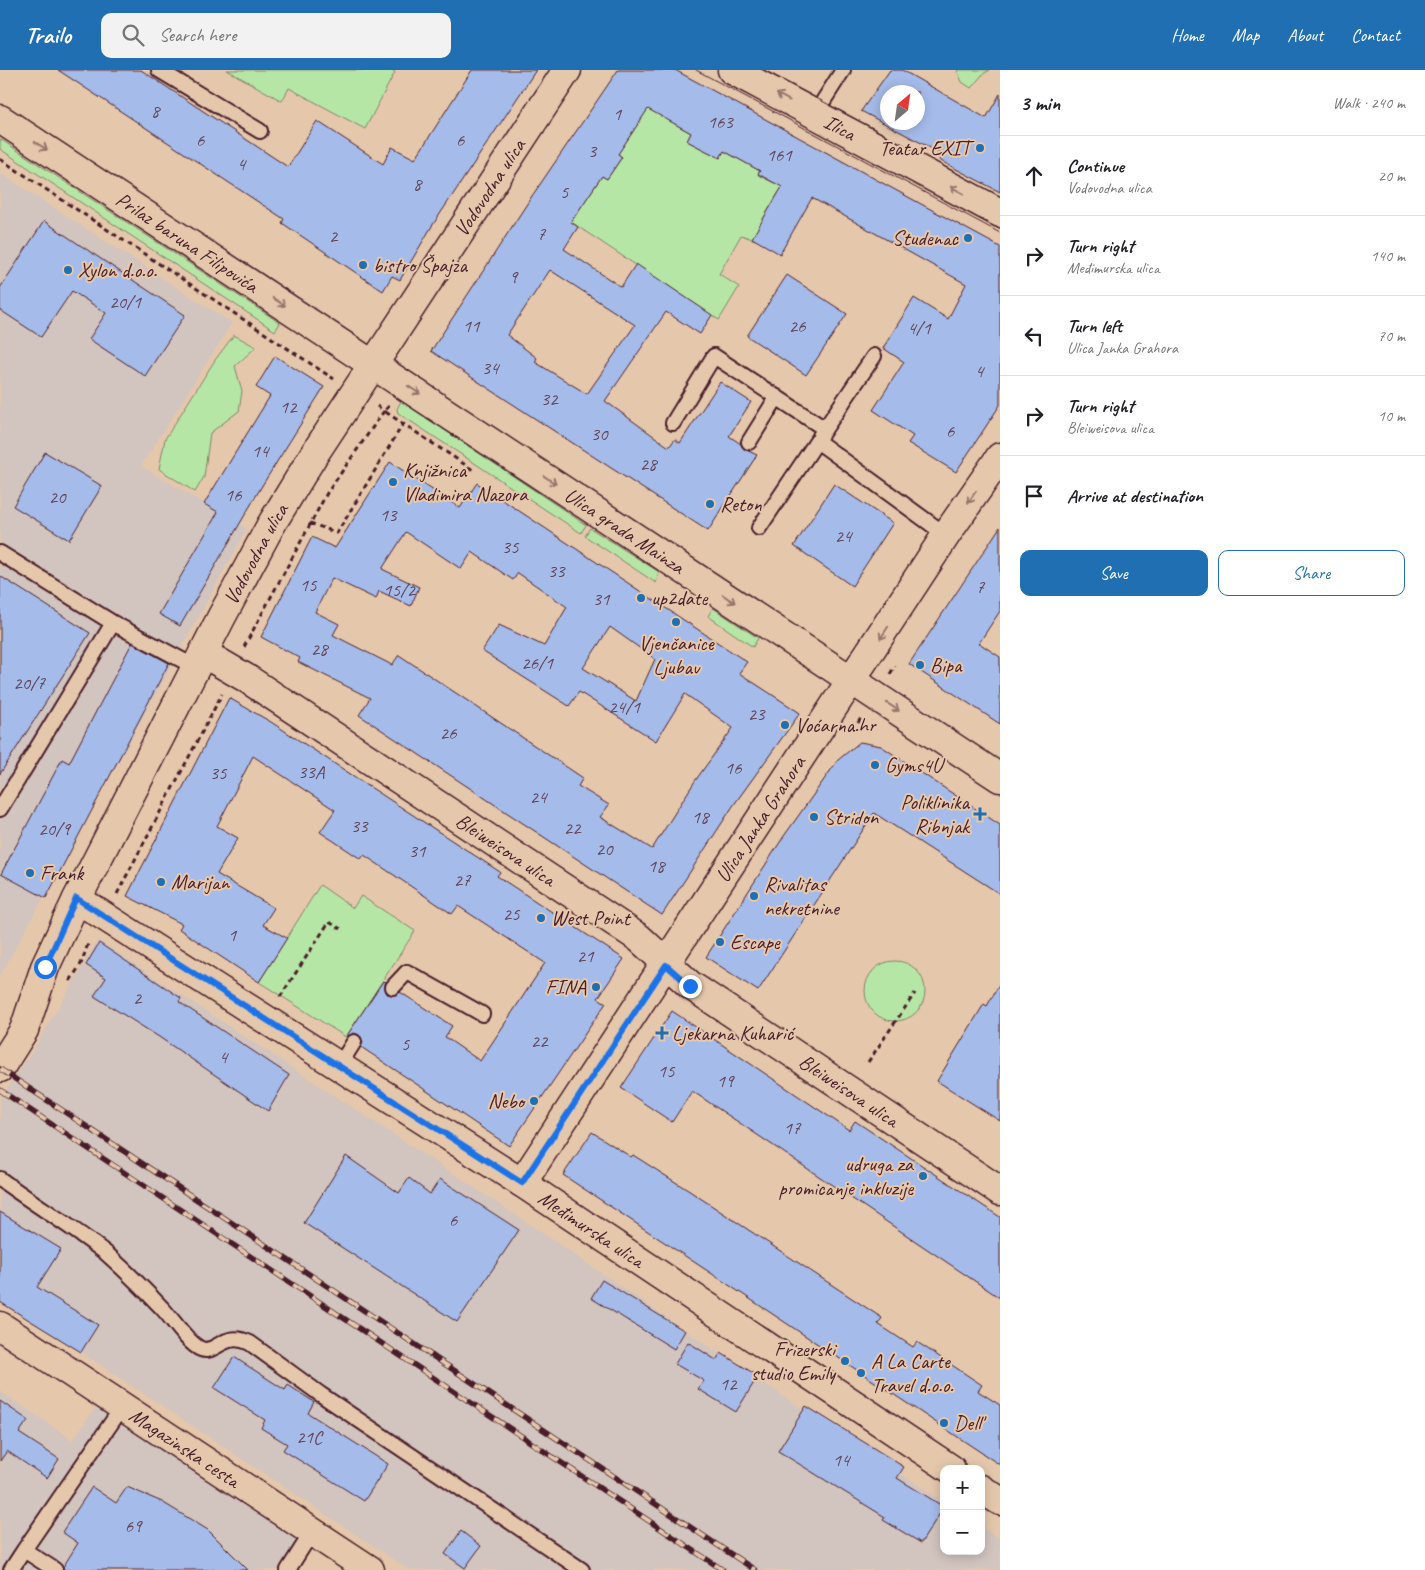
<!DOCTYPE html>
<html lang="en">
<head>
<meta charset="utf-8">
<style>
	:root { --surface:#fff; --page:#f2f2f2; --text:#202124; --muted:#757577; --line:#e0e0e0; --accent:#1f6fb2 }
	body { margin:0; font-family:Caveat,sans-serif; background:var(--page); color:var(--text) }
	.controls { position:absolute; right:15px; bottom:15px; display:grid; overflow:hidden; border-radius:10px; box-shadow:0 2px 12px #0003 }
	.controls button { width:45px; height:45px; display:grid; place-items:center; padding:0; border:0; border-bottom:1px solid var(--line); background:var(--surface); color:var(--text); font:25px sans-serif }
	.compass { position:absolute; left:880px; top:15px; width:45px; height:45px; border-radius:50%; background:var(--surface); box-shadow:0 2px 12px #0003; rotate:29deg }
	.stop { position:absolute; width:15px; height:15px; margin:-11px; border:4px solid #1a73e8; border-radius:50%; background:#fff }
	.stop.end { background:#1a73e8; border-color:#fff; box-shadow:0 1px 5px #0008 }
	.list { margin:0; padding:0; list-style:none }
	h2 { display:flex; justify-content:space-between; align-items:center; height:65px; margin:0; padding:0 20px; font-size:21px }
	h2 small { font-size:16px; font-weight:400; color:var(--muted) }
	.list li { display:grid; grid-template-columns:32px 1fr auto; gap:15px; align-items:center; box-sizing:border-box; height:80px; padding:0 20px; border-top:1px solid var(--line) }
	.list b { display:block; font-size:19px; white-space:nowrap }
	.list p { margin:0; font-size:16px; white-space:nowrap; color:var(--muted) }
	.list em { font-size:16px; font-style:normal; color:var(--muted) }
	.actions { display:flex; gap:10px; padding:15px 20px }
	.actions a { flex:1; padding:11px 0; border:1px solid var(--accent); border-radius:10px; text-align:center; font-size:18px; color:var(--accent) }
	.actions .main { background:var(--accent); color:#fff }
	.icon { flex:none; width:28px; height:28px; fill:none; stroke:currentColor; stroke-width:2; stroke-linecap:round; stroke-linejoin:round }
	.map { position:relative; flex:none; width:1000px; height:1500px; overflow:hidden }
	header { display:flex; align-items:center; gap:30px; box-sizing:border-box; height:70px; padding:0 25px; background:var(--accent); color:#fff }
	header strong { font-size:24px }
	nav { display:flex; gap:28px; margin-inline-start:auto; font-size:18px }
	.search { width:350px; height:45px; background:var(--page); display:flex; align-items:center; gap:12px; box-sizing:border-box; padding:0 18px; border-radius:10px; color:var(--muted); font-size:19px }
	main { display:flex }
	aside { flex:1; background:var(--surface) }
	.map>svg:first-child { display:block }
	.built { fill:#d2c4be }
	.green { fill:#b6e6a5; stroke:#808268 }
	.building { fill:#a5bbe9; stroke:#4a1f2b; fill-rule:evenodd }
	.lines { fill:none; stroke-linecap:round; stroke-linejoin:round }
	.lane-casing { stroke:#4a1f2b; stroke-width:18 }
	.street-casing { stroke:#4a1f2b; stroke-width:31 }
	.secondary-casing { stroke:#4a1f2b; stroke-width:31 }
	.path { stroke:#4a1f2b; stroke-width:3; stroke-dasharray:5 4; stroke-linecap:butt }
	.lane { stroke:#e5c8ac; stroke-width:14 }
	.street { stroke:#e5c8ac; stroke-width:28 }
	.secondary { stroke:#e5c8ac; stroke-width:28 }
	.tram { stroke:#4a1f2b; stroke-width:1 }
	.rail-casing { stroke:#4a1f2b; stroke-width:5.5 }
	.rail { stroke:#e5c8ac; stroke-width:4; stroke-dasharray:11; stroke-linecap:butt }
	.oneway { stroke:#98746c }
	.route { stroke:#1a73e8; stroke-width:6 }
	.poi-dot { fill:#1f6fb2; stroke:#e5c8ac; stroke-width:2 }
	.labels { text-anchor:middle; stroke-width:4; stroke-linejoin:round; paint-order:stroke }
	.number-label { font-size:19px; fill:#61465a }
	.street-label { font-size:21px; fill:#4a1f2b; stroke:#e5c8ac }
	.poi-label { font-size:21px; fill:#4a1f2b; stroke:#e5c8ac; text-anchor:start }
</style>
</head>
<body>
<header>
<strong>Trailo</strong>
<div class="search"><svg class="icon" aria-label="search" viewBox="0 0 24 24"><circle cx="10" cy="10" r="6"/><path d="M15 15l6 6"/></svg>Search here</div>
<nav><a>Home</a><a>Map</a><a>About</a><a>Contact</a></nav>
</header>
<main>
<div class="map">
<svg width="1000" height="1500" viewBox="0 0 1000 1500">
	<rect width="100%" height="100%" fill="#e5c8ac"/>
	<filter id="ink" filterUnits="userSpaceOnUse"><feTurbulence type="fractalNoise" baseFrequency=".02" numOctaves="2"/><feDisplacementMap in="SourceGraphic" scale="10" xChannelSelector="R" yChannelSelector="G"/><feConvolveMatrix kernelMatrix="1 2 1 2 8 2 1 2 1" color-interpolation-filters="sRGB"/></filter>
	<g filter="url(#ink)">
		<path class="built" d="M0 103 232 253 141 396 247 459 0 906Z
			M98 870 522 1149 754 1307 944 1432V1481H981V1457L1000 1469V1500H409L81 1282 0 1232V1029L32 982Z
			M0 1321 73 1370 97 1335 310 1473 294 1500H0Z"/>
		<path class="green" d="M227 0H391L395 2 365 59 289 18 282 31Z
			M957 0H990L983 4 971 18 962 12Z
			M648 38 691 63 687 71 720 88 724 81 760 101 758 105 774 113 780 104 790 128 779 122 763 149 766 150 755 170 741 165 719 204 739 217 719 250 571 152 602 106 607 109 622 87 618 84Z
			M0 69 280 253 275 261 0 79Z
			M234 265 256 277 235 296 242 321 239 341 210 363 204 407 195 422 159 399 165 369 215 290Z
			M401 331 586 455 581 463 398 343 397 339Z
			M590 458 659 502 656 513 585 466Z
			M713 538 758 568 753 577 708 546Z
			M320 815 353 838 361 826 415 861 346 967 259 912Z
			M865 921a30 30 0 1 1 60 0a30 30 0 1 1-60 0Z"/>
		<path class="building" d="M58 0H141L288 97 317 51 383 94 392 77 415 89 472 0H536L432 156 400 210 392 206 383 221 282 153 284 149Z
			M618 0H675L1000 177V335L956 402 908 373 913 366 873 340 904 292 883 278 914 228 948 249 966 214 812 128 780 184 752 168 782 117 758 104 760 101 724 81 720 88 687 71 691 63 648 39 618 84 622 87 607 109 602 106 571 152 578 157 564 179 621 217 636 194 712 245 700 264 666 242 605 331 669 377 675 369 680 373 720 312 751 332 729 366 741 374 744 379 757 385 708 461 431 281 532 126ZM550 200 635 255 587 324 535 292 537 288 507 265Z
			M890 0H902L986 48 1000 24V122L939 90 942 84 861 41ZM888 22H918V52H888Z
			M44 151 185 245 145 306 89 269 106 243 72 221 41 267 0 240V218Z
			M787 205 847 244 806 305 747 266Z
			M275 286 324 317 263 414 180 556 159 544 218 442 204 434 270 326 256 317Z
			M45 382 102 416 69 470 13 436Z
			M390 392 460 438 477 413 747 592 739 603 800 643 733 736 662 845 359 645 370 628 298 592 300 588 261 567 312 467 335 478ZM406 462 461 499 472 482 513 510 518 503 567 537 544 576 499 555 482 581 569 636 579 622 656 671 685 624 733 658 695 711 652 779 600 747 609 735 578 716 583 708 399 585 392 595 333 565 339 554 315 542 332 508 376 529 379 521 411 536 419 517 382 499ZM610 557 655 589 636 631 583 598Z
			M834 414 893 453 852 516 794 476Z
			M1000 457V541L979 573 1000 587V654L909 594Z
			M0 506 90 563 0 704Z
			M132 573 169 593 46 828 1 804 62 689 69 693Z
			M229 628 271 652 500 802 497 806 624 889 598 928 606 933 509 1076 361 977 363 972 359 965 354 963 346 967 383 911 386 912 385 919 387 924 395 925 400 922 452 956 445 967 480 991 545 893 458 836 452 844 364 785 361 789 320 762 335 740 253 686 217 756 238 768 217 804 274 838 263 855 287 868 259 912 179 859 182 854 127 826Z
			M860 672 881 676 1000 755V824L874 743 758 921 706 887 784 766 838 690Z
			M99 873 181 928 179 932 289 1005 268 1041 159 967 94 926 106 908 86 895Z
			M1000 913V1051L937 1011 984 934 987 936Z
			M672 941 849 1060 855 1051 1000 1147V1228L692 1021 672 1052 621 1018Z
			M592 1062 631 1087 633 1085 691 1122 882 1248 878 1254 913 1277 917 1272 982 1315 978 1321 1000 1335V1395L563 1105Z
			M346 1086 399 1123 409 1108 430 1124 440 1109 519 1160 457 1252 304 1153Z
			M0 1142 61 1179 37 1217 98 1255 81 1282 0 1232Z
			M602 1210 685 1261 674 1279 591 1228Z
			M688 1272 716 1290 721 1283 758 1306 736 1342 698 1319 704 1311 675 1294Z
			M234 1287 285 1320 288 1315 314 1332 308 1343 388 1394 364 1431 283 1380 287 1374 261 1358 265 1350 214 1318Z
			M0 1331 28 1350 19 1363 59 1389 47 1408 7 1381 0 1391Z
			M806 1336 904 1397 897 1408 944 1437 921 1473 883 1450 885 1447 778 1381Z
			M92 1417 116 1433 127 1417 162 1432 208 1460 248 1500H64L63 1497 78 1473 62 1462Z
			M461 1461 481 1476 465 1498 445 1484Z"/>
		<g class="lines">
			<defs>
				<path id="lane" d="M159 0 260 61
					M815 44 843 0
					M673 353 714 286 825 359
					M820 366 874 286
					M749 372 777 327
					M759 458 817 371 946 465
					M0 483 113 553 195 597
					M0 739 113 553
					M393 917 407 902 482 944
					M339 996 354 972
					M0 1109C35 1135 73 1157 107 1184 126 1201 144 1219 162 1238 172 1248 188 1274 201 1279 216 1285 224 1260 250 1273L320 1324 582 1500
					M11 1500 24 1480
					M55 1500 24 1480 123 1336
					M288 1500 312 1462"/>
				<g id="street">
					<path id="s1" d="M203 583 246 608 639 868 690 915 1000 1121"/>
					<path id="s2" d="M77 829 522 1113 951 1399"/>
					<path id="s3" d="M0 998 24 960 45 897 77 829 221 548 271 455 313 386 567 0"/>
					<path id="s4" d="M522 1113 946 465 1000 387"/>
					<path d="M981 1419 1000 1431"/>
				</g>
				<g id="secondary">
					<path id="s5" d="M732 0 1000 143"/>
					<path id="s6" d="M0 49 1000 708"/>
					<path id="s7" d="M0 1256 370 1500"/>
				</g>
			</defs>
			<use href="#lane" class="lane-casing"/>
			<use href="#street" class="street-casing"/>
			<use href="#secondary" class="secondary-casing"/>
			<path class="path" d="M0 89 334 309
				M389 336 384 341 473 400
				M310 453 337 463 403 354
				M244 577 327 423 384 341 377 336
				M890 604 895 596
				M858 653 862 646
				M117 824 222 624
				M70 911 81 894 89 871
				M280 927 329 852 341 859
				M868 992 915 923"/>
			<use href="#lane" class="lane"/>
			<use href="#street" class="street"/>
			<use href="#secondary" class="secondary"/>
			<path class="tram" d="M696 0 1000 163
				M764 0 1000 126"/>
			<defs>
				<path id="rail" d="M0 999 755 1500
					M0 1020 723 1500"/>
			</defs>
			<use href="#rail" class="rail-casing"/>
			<use href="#rail" class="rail"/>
		</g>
		<defs><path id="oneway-shaft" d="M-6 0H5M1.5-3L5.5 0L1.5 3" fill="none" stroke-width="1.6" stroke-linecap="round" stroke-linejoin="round" transform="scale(1.25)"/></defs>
		<g class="oneway">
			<use href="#oneway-shaft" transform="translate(783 27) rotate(-152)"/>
			<use href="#oneway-shaft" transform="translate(41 76) rotate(33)"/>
			<use href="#oneway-shaft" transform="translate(957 120) rotate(-152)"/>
			<use href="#oneway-shaft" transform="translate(279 232) rotate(33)"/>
			<use href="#oneway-shaft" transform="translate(414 320) rotate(33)"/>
			<use href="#oneway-shaft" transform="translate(550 410) rotate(34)"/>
			<use href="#oneway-shaft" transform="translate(972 427) rotate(124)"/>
			<use href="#oneway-shaft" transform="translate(729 529) rotate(34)"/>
			<use href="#oneway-shaft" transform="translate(884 563) rotate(123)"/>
			<use href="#oneway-shaft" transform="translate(893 637) rotate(33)"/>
		</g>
	</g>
	<g class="lines" filter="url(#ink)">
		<path class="route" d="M45 897 76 828 522 1113 666 895 690 916"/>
	</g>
	<g class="poi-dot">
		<circle cx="980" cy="78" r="5"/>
		<circle cx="968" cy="168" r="5"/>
		<circle cx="363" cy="195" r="5"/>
		<circle cx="68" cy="200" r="5"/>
		<circle cx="393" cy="412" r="5"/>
		<circle cx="710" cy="434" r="5"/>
		<circle cx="641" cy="528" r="5"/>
		<circle cx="676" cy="552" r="5"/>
		<circle cx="920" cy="595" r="5"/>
		<circle cx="785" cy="655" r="5"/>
		<circle cx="875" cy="695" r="5"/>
		<path d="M977.5 736.5h5v5h5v5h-5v5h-5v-5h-5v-5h5z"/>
		<circle cx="814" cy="747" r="5"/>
		<circle cx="30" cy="803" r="5"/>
		<circle cx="161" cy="812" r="5"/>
		<circle cx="754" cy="826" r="5"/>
		<circle cx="541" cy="848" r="5"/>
		<circle cx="720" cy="872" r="5"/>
		<circle cx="596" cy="917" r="5"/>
		<path d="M659.5 955.5h5v5h5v5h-5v5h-5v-5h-5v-5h5z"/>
		<circle cx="534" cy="1031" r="5"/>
		<circle cx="923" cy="1106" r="5"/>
		<circle cx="845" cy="1291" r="5"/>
		<circle cx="861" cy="1303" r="5"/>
		<circle cx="944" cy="1353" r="5"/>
	</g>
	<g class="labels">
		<g class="number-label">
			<text x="155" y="47">8</text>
			<text x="617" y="50">1</text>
			<text x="720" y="58">163</text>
			<text x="200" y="76">6</text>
			<text x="460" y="76">6</text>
			<text x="592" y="87">3</text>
			<text x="779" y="91">161</text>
			<text x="241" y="100">4</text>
			<text x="417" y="120">8</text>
			<text x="564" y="128">5</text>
			<text x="541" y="170">7</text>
			<text x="333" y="172">2</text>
			<text x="513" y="213">9</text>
			<text x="125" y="238">20/1</text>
			<text x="471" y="262">11</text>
			<text x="797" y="262">26</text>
			<text x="919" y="264">4/1</text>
			<text x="490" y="304">34</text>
			<text x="979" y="307">4</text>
			<text x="549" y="335">32</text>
			<text x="288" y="343">12</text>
			<text x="950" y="367">6</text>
			<text x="599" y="370">30</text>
			<text x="260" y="387">14</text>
			<text x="648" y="400">28</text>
			<text x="233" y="431">16</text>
			<text x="57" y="433">20</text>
			<text x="388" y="451">13</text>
			<text x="843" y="472">24</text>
			<text x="510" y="483">35</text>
			<text x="556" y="507">33</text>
			<text x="308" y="521">15</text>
			<text x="980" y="523">7</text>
			<text x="399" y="526">15/2</text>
			<text x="601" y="535">31</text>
			<text x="319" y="585">28</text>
			<text x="537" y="599">26/1</text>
			<text x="29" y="619">20/7</text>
			<text x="624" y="643">24/1</text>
			<text x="756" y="650">23</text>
			<text x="448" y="669">26</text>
			<text x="733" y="704">16</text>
			<text x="311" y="708">33A</text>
			<text x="218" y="709">35</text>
			<text x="538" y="733">24</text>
			<text x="700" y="753">18</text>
			<text x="359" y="762">33</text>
			<text x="572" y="764">22</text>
			<text x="54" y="765">20/9</text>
			<text x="604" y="785">20</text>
			<text x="417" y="787">31</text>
			<text x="656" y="802">18</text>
			<text x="462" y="816">27</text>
			<text x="511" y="850">25</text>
			<text x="232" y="871">1</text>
			<text x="585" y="892">21</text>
			<text x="137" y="934">2</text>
			<text x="539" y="977">22</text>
			<text x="405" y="980">5</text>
			<text x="223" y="993">4</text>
			<text x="666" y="1007">15</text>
			<text x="725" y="1017">19</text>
			<text x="792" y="1064">17</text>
			<text x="453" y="1156">6</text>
			<text x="728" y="1320">12</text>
			<text x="309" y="1373">21C</text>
			<text x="841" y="1396">14</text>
			<text x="133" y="1462">69</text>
		</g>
		<g class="street-label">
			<text dy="7" stroke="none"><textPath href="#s5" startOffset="122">Ilica</textPath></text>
			<text dy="7" stroke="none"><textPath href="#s3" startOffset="1010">Vodovodna ulica</textPath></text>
			<text dy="7" stroke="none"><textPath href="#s6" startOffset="224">Prilaz baruna Filipovića</textPath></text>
			<text dy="7" stroke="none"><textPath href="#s6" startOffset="748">Ulica grada Mainza</textPath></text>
			<text dy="7" stroke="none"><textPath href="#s3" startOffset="575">Vodovodna ulica</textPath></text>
			<text dy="7" stroke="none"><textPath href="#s4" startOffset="435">Ulica Janka Grahora</textPath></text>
			<text dy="7" stroke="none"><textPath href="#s1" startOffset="361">Bleiweisova ulica</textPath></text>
			<text dy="7" stroke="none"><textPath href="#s1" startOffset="781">Bleiweisova ulica</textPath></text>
			<text dy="7" stroke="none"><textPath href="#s2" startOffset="611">Međimurska ulica</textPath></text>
			<text dy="7" stroke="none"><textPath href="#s7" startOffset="221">Magazinska cesta</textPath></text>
		</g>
		<g class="poi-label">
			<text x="970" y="85" text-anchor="end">Teatar EXIT</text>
			<text x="958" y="175" text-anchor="end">Studenac</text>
			<text x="373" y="202">bistro Špajza</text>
			<text x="78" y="207">Xylon d.o.o.</text>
			<text x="403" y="407">Knjižnica<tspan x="403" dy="24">Vladimira Nazora</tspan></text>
			<text x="720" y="441">Reton</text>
			<text x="651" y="535">up2date</text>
			<text x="676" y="580" text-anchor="middle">Vjenčanice<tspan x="676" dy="24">Ljubav</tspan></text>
			<text x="930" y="602">Bipa</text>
			<text x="795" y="662">Voćarna.hr</text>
			<text x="885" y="702">Gyms4U</text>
			<text x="969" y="739" text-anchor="end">Poliklinika<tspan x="969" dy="24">Ribnjak</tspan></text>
			<text x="824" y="754">Stridon</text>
			<text x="40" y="810">Frank</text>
			<text x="171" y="819">Marijan</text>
			<text x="764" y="821">Rivalitas<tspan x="764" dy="24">nekretnine</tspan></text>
			<text x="551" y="855">West Point</text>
			<text x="730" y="879">Escape</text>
			<text x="586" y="924" text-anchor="end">FINA</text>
			<text x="672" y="970">Ljekarna Kuharić</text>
			<text x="524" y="1038" text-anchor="end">Nebo</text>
			<text x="913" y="1101" text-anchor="end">udruga za<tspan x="913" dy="24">promicanje inkluzije</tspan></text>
			<text x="835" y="1286" text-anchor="end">Frizerski<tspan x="835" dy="24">studio Emily</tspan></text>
			<text x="871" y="1298">A La Carte<tspan x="871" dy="24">Travel d.o.o.</tspan></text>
			<text x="954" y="1360">Dell'</text>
		</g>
	</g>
</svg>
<div class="controls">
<button>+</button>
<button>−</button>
</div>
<svg class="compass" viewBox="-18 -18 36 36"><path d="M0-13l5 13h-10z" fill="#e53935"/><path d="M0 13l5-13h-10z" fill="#757577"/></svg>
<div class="stop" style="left:45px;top:897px"></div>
<div class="stop end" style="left:690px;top:916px"></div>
</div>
<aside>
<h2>3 min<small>Walk · 240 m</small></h2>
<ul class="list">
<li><svg class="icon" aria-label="ahead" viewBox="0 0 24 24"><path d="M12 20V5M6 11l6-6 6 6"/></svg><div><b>Continue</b><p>Vodovodna ulica</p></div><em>20 m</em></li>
<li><svg class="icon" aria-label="right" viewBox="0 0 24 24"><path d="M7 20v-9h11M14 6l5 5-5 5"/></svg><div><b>Turn right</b><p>Međimurska ulica</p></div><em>140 m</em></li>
<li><svg class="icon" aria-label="left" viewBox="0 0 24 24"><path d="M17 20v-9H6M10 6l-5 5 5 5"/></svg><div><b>Turn left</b><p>Ulica Janka Grahora</p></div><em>70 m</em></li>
<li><svg class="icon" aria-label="right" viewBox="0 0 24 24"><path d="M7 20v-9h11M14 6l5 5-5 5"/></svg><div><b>Turn right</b><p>Bleiweisova ulica</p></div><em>10 m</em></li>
<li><svg class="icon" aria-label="arrive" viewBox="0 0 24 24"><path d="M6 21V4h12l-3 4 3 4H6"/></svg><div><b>Arrive at destination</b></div></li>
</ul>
<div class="actions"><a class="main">Save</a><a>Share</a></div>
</aside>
</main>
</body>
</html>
